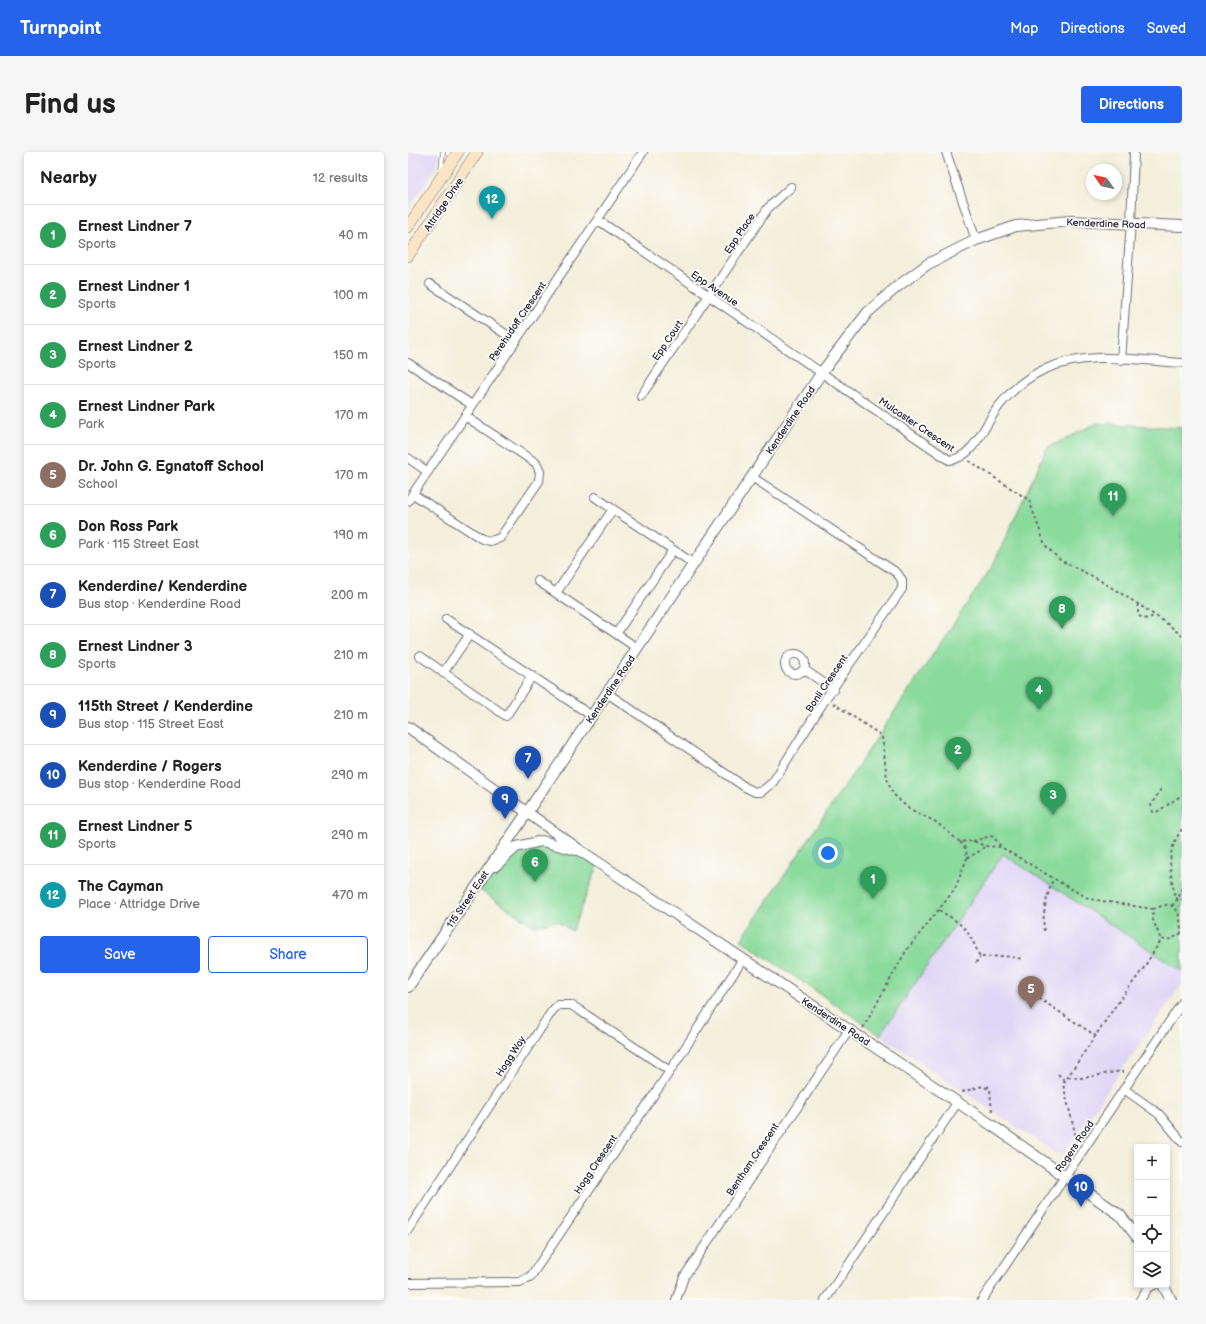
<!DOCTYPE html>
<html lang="en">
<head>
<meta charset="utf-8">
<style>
	:root { --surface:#fff; --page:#f6f6f6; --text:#222; --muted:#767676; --line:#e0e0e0; --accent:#2563eb }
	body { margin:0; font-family:"Balsamiq Sans",sans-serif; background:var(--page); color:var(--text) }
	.controls { position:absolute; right:12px; bottom:12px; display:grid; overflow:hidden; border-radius:4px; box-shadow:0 2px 6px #0003 }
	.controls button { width:36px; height:36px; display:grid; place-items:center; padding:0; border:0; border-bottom:1px solid var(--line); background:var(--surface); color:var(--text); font:20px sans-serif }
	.compass { position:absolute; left:678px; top:12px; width:36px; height:36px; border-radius:50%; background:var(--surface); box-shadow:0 2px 6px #0003; rotate:304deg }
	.you { position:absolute; left:420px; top:701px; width:14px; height:14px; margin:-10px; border:3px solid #fff; border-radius:50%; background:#1a73e8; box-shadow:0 0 0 6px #1a73e833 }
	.badge { display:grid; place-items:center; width:26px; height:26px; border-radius:50%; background:var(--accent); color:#fff; font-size:13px; font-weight:700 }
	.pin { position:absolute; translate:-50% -33px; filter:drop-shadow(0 1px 2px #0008) }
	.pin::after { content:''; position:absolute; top:21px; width:14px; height:12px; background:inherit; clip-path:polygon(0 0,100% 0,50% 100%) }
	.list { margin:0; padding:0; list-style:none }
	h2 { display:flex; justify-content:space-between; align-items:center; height:52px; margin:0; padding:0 16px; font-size:17px }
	h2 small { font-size:13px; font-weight:400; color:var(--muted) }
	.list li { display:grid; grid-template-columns:26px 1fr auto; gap:12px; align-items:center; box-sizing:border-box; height:60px; padding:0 16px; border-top:1px solid var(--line) }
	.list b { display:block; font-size:15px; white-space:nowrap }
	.list p { margin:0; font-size:13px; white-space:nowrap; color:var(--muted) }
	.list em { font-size:13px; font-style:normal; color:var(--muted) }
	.actions { display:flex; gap:8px; padding:12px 16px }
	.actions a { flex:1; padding:9px 0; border:1px solid var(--accent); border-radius:4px; text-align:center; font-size:14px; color:var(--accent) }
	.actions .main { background:var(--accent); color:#fff }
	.icon { flex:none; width:22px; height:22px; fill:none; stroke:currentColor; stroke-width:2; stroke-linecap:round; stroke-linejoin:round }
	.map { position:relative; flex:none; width:774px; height:1148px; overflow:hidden; border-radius:4px }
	header { display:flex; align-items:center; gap:24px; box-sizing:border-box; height:56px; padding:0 20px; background:var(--accent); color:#fff }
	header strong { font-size:19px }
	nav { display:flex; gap:22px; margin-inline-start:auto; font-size:14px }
	.intro { display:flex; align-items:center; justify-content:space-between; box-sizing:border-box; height:96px; padding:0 24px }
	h1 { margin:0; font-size:28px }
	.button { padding:10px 18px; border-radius:4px; background:var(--accent); color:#fff; font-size:14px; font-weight:700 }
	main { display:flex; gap:24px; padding:0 24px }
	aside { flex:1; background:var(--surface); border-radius:4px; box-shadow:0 2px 6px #0003 }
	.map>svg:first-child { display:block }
	.built { fill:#dfd5f5 }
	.green { fill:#89da9b; stroke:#567e6b }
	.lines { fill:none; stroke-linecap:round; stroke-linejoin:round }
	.service-casing { stroke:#6b6a73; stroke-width:5.5 }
	.minor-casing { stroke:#6b6a73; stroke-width:10 }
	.tertiary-casing { stroke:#6b6a73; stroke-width:12 }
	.secondary-casing { stroke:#6b6a73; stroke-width:12 }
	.path { stroke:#6b6a73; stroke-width:2; stroke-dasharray:3 3; stroke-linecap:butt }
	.service { stroke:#fff; stroke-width:4 }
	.minor { stroke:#fff; stroke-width:8 }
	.tertiary { stroke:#fff; stroke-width:10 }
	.secondary { stroke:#fce5c4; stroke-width:11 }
	.labels { text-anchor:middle; stroke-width:3.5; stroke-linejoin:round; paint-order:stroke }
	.street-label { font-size:10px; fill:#22223b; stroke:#fdfcf7 }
</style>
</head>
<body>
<header>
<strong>Turnpoint</strong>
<nav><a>Map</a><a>Directions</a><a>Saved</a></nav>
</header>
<div class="intro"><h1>Find us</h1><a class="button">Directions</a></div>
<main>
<aside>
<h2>Nearby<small>12 results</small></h2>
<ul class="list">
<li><span class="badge" style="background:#2e9e5b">1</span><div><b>Ernest Lindner 7</b><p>Sports</p></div><em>40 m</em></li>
<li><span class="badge" style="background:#2e9e5b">2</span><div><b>Ernest Lindner 1</b><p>Sports</p></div><em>100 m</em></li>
<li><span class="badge" style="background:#2e9e5b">3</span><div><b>Ernest Lindner 2</b><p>Sports</p></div><em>150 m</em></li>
<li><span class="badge" style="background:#2e9e5b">4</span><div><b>Ernest Lindner Park</b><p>Park</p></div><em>170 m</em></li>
<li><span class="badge" style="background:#8d6e63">5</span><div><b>Dr. John G. Egnatoff School</b><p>School</p></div><em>170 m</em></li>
<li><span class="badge" style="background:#2e9e5b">6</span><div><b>Don Ross Park</b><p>Park · 115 Street East</p></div><em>190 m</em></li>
<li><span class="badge" style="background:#1a4fb4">7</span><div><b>Kenderdine/ Kenderdine</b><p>Bus stop · Kenderdine Road</p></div><em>200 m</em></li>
<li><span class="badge" style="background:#2e9e5b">8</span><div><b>Ernest Lindner 3</b><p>Sports</p></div><em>210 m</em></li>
<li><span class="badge" style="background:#1a4fb4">9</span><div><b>115th Street / Kenderdine</b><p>Bus stop · 115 Street East</p></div><em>210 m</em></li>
<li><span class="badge" style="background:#1a4fb4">10</span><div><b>Kenderdine / Rogers</b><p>Bus stop · Kenderdine Road</p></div><em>290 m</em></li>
<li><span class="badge" style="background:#2e9e5b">11</span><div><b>Ernest Lindner 5</b><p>Sports</p></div><em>290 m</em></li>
<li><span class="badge" style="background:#0f9aa8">12</span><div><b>The Cayman</b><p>Place · Attridge Drive</p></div><em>470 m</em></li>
</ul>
<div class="actions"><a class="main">Save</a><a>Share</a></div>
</aside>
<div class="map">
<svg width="774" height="1148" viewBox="0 0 774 1148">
	<rect width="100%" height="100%" fill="#fdfcf7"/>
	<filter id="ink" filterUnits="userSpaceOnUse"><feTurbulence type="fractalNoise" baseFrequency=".025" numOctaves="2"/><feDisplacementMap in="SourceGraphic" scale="8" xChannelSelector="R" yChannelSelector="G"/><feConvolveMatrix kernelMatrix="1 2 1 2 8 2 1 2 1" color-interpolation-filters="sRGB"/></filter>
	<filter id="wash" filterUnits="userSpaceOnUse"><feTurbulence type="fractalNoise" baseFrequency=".012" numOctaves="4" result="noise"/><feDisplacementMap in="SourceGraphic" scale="16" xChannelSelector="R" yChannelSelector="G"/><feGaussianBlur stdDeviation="0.9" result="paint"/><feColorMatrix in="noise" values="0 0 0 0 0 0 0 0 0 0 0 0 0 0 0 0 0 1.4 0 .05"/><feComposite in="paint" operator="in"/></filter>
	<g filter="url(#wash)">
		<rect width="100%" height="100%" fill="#f3efdb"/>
		<path class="built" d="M0 0H32L27 18 0 57Z
			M595 702 774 819V832L655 1002 650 1003 472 883Z"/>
		<path class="green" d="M689 271 774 276V819L595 702 472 883 333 788 585 413 639 296Z
			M134 689 173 699 191 711 164 779 149 769 126 774 67 735 108 695Z"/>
	</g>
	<g filter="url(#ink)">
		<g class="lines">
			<defs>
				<path id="service" d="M33 19 35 0"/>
				<path id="minor" d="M538 0 568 88
					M190 68 541 308C566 307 577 271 591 254 603 239 618 226 635 218 678 198 729 208 774 211
					M22 132 108 189
					M713 208 723 71 726 0
					M0 211 64 253
					M233 244 360 56 383 35
					M0 306 20 320
					M5 342 74 387 82 389 92 386 131 329 132 320 128 311 57 264
					M187 345 286 412
					M0 349 235 0
					M130 429 229 496
					M148 441 205 357
					M38 467 184 564
					M208 482 265 398
					M377 512a10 10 0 1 1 20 0a10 10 0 1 1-20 0Z
					M12 504 98 564 124 524
					M397 518 426 538
					M35 521 62 482
					M199 541 337 635 347 640H353L365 630 418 546 494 437V428L489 421 344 325
					M716 937 751 962 774 990
					M0 1078 144 859 150 853H163L171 858 262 919
					M0 1131 112 1130 123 1124 262 919 335 807
					M268 1148 276 1125 441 878
					M417 1148 549 951
					M574 1148 774 851
					M732 1148 740 1136 746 1133"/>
				<path id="tertiary" d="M0 575 173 699 585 974 712 1063 729 1085
					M87 714 108 695 134 689 168 698
					M0 835 110 674 414 220 460 160 490 134 520 112 568 88 608 74 662 69 774 74
					M755 1133 763 1148"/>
				<path id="secondary" d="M0 75 50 0
					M0 104 69 0"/>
			</defs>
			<use href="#service" class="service-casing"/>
			<use href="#minor" class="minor-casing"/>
			<use href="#tertiary" class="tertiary-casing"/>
			<use href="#secondary" class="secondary-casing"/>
			<path class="path" d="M561 309 621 348 637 393 652 408 688 426 730 452 761 473 774 484
				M730 452V463C736 468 739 467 746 464
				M425 551 474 584 479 627 485 642 500 656 528 670 552 690 565 689 577 694 593 695 665 738 682 747 745 757V768L753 788
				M753 637 743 653 745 660H749L774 643
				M774 677C757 702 762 717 767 745L770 747H774
				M565 689 583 684 586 685 593 695
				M552 690 558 697 559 706 572 699 576 695
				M764 754 770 747 774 736
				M745 757C749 756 756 752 761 753 772 754 773 773 773 781
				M531 758C557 774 560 777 572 805L597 804 615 807
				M636 779C634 761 639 744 645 727
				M568 811 572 805
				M623 853 629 845 688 884
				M455 876 498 799 547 737 559 706
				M650 922 657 929
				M660 925 674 926 713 919 717 922
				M579 936 582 932
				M554 940 575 934 582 938 584 960
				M669 989 655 932 706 856 735 817 753 788 763 787 774 781"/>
			<use href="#service" class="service"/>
			<use href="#minor" class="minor"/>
			<use href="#tertiary" class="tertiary"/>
			<use href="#secondary" class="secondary"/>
		</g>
	</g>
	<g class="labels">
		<g class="street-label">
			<text transform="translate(35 52) rotate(-56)" y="4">Attridge Drive</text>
			<text transform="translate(698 71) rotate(2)" y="4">Kenderdine Road</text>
			<text transform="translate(331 81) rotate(-56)" y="4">Epp Place</text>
			<text transform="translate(307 136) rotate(34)" y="4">Epp Avenue</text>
			<text transform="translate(109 169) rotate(-56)" y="4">Perehudoff Crescent</text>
			<text transform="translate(259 188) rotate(-56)" y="4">Epp Court</text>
			<text transform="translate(382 268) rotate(-56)" y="4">Kenderdine Road</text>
			<text transform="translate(509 272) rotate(34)" y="4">Mulcaster Crescent</text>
			<text transform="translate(418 531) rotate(-56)" y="4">Bonli Crescent</text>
			<text transform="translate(202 537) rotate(-56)" y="4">Kenderdine Road</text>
			<text transform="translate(59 747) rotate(-56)" y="4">115 Street East</text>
			<text transform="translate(428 869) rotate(33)" y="4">Kenderdine Road</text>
			<text transform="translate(102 904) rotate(-57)" y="4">Hogg Way</text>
			<text transform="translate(666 994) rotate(-56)" y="4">Rogers Road</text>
			<text transform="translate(344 1007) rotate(-56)" y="4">Bentham Crescent</text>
			<text transform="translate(187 1012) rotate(-56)" y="4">Hogg Crescent</text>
		</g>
	</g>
</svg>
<div class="controls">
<button>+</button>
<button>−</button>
<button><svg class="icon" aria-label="locate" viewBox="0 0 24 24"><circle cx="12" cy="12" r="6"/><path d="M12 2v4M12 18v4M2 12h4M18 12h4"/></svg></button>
<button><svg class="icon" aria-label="layers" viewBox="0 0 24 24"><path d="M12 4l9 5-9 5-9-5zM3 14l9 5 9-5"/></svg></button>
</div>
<svg class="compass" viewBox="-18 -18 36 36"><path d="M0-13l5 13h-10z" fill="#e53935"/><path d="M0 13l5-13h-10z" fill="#767676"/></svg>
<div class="you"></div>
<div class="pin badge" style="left:465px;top:747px;background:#2e9e5b">1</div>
<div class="pin badge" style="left:550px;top:618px;background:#2e9e5b">2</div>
<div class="pin badge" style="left:645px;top:663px;background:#2e9e5b">3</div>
<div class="pin badge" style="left:631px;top:558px;background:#2e9e5b">4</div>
<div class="pin badge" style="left:623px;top:857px;background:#8d6e63">5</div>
<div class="pin badge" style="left:127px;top:730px;background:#2e9e5b">6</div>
<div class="pin badge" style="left:120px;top:627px;background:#1a4fb4">7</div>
<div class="pin badge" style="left:654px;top:477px;background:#2e9e5b">8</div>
<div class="pin badge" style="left:97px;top:667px;background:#1a4fb4">9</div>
<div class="pin badge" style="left:673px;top:1055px;background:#1a4fb4">10</div>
<div class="pin badge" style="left:705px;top:364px;background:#2e9e5b">11</div>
<div class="pin badge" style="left:84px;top:67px;background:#0f9aa8">12</div>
</div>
</main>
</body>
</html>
